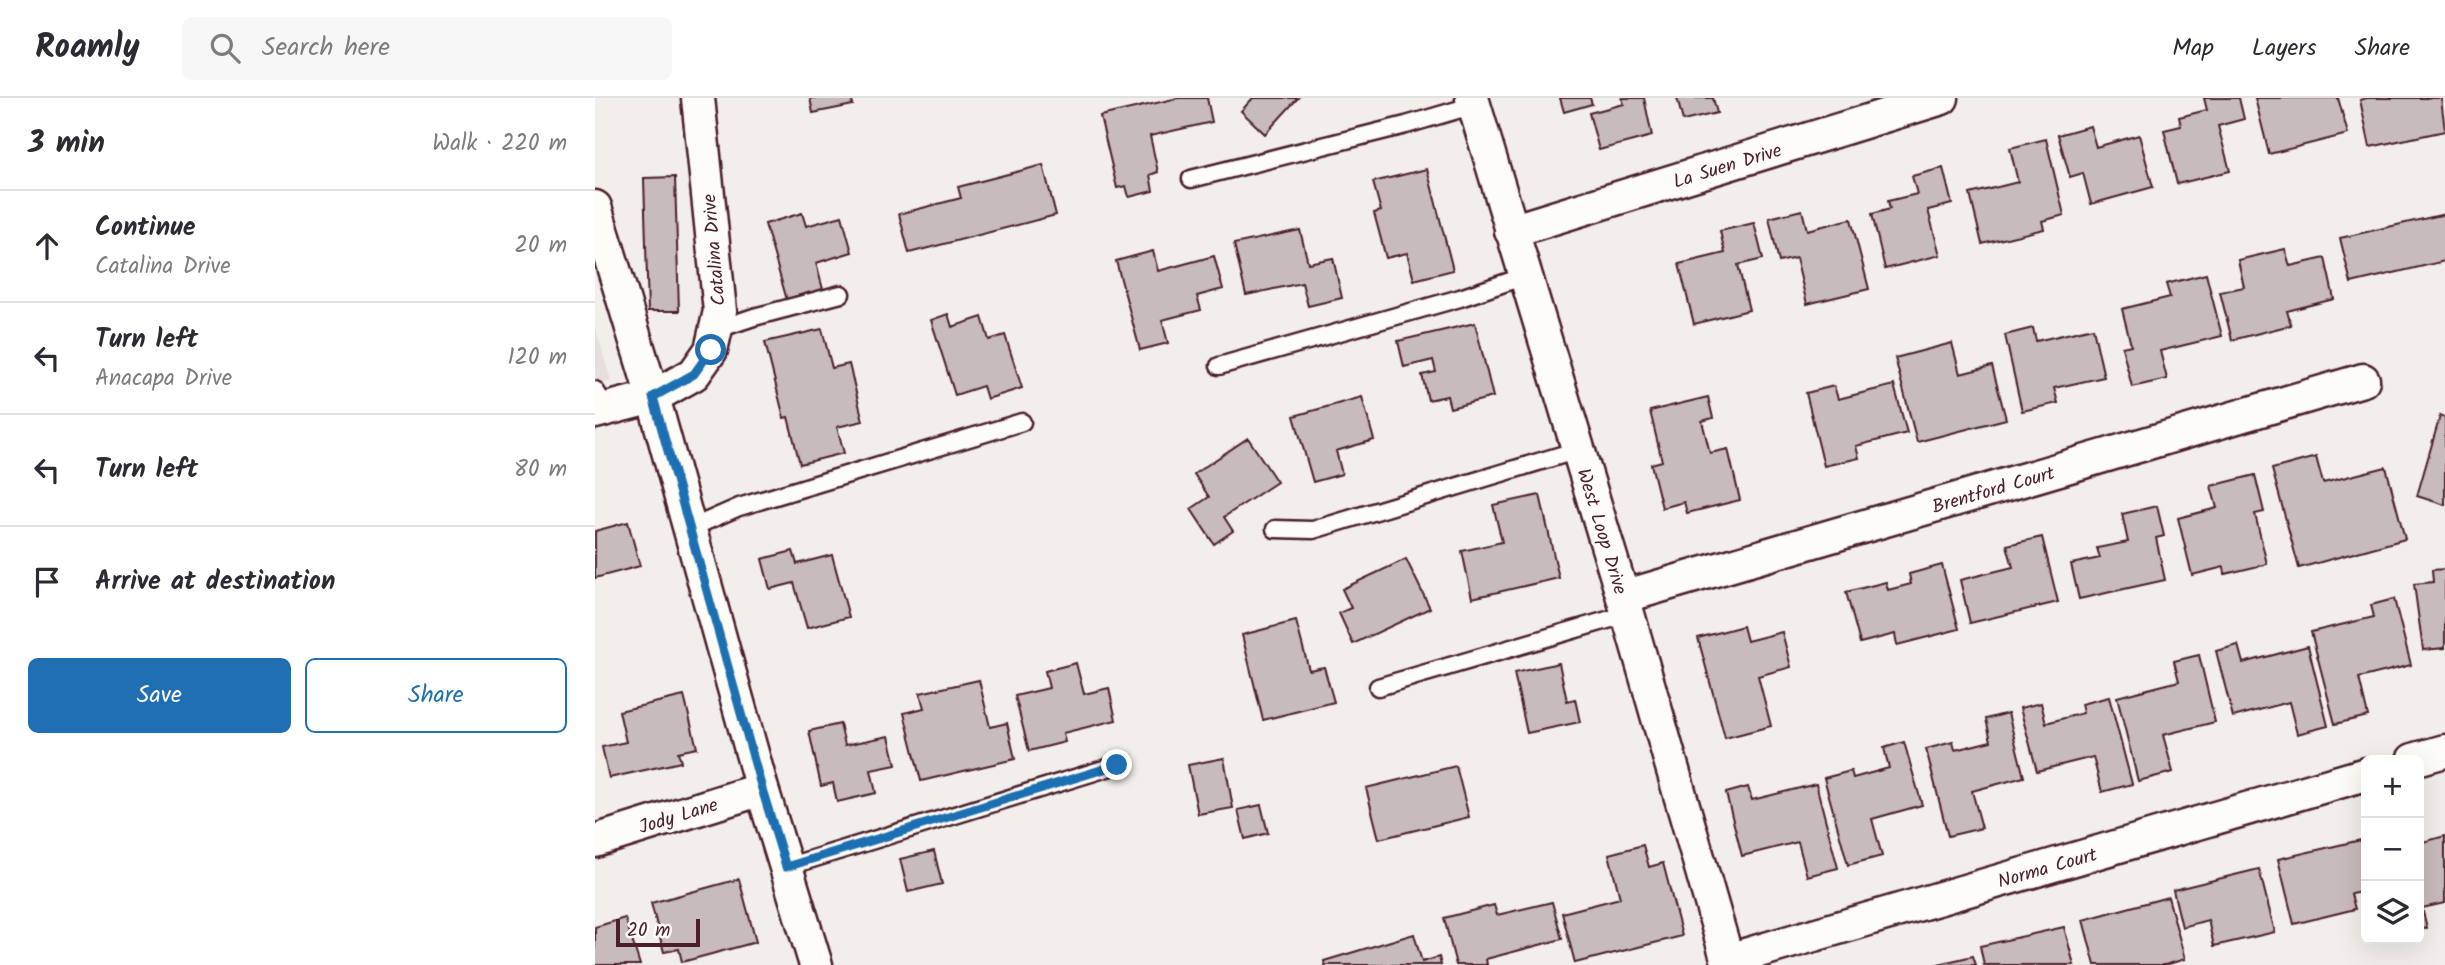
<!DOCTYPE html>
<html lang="en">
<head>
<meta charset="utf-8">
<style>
	:root { --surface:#fff; --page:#f7f7f7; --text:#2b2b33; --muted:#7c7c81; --line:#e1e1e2; --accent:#1f6fb2 }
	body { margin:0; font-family:Kalam,sans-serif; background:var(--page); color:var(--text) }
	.controls { position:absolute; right:21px; bottom:21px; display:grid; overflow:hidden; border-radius:10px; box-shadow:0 7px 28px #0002 }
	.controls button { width:63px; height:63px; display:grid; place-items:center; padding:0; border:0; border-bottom:2px solid var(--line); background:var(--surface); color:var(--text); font:35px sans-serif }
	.scale { position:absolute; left:21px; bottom:18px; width:84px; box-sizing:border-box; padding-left:7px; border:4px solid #4a1f2b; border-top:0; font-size:19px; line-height:24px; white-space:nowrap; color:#4a1f2b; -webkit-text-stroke:5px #fdfcf7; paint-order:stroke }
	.stop { position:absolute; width:21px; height:21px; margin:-16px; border:5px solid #1f6fb2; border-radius:50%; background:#fff }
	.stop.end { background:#1f6fb2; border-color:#fff; box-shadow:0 2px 7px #0008 }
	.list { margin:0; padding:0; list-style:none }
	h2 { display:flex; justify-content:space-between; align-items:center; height:91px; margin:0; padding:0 28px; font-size:30px }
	h2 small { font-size:23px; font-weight:400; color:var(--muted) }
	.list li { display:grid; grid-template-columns:46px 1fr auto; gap:21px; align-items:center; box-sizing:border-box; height:112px; padding:0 28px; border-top:2px solid var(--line) }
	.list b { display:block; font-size:26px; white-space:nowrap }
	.list p { margin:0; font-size:23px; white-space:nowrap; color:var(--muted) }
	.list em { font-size:23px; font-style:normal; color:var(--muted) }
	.actions { display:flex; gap:14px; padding:21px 28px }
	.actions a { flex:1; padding:16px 0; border:2px solid var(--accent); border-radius:10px; text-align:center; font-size:24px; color:var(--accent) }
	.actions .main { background:var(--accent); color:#fff }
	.icon { flex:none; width:38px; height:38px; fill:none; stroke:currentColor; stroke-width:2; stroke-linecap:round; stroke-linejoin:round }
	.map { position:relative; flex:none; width:1850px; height:867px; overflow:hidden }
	header { display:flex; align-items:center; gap:42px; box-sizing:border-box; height:98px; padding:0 35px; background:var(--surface); border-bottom:2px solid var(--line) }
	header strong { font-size:33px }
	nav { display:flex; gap:38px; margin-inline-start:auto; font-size:24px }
	.search { width:490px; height:63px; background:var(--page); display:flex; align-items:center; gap:18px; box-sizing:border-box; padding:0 24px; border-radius:10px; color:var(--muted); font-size:26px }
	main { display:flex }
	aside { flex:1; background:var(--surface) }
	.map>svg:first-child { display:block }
	.built { fill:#e5dfdd }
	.building { fill:#c8bbbb; stroke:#4a1f2b; stroke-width:2 }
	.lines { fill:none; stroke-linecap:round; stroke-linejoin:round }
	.lane-casing { stroke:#4a1f2b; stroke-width:21 }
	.street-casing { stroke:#4a1f2b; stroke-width:37 }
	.lane { stroke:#fdfcf7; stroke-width:16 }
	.street { stroke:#fdfcf7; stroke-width:32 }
	.route { stroke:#1f6fb2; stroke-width:9 }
	.labels { text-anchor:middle; stroke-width:6; stroke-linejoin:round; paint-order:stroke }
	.street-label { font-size:19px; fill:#4a1f2b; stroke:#fdfcf7 }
</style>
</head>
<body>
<header>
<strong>Roamly</strong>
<div class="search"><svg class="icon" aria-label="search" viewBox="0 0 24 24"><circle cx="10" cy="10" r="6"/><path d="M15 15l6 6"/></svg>Search here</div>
<nav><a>Map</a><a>Layers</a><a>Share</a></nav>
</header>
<main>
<aside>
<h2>3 min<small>Walk · 220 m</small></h2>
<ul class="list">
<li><svg class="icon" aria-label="ahead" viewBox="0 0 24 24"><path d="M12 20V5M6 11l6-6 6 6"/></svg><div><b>Continue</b><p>Catalina Drive</p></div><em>20 m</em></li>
<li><svg class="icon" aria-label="left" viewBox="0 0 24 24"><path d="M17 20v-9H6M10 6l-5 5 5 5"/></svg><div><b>Turn left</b><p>Anacapa Drive</p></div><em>120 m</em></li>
<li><svg class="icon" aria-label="left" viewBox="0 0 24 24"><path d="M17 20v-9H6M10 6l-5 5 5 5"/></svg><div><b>Turn left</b></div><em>80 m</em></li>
<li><svg class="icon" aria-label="arrive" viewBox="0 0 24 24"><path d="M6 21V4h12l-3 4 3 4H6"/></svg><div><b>Arrive at destination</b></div></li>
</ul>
<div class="actions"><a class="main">Save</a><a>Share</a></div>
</aside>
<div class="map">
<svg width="1850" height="867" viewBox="0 0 1850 867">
	<rect width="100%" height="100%" fill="#f2efeb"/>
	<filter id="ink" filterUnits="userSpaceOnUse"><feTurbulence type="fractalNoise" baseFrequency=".0143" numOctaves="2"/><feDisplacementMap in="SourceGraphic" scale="14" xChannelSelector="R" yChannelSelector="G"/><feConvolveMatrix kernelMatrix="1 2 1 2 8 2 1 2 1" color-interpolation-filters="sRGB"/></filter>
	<g filter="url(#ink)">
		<path class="built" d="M0 228 16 283 0 288Z"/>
		<path class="building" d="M215 0H256L258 7 218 15Z
			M583 0H612L617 24 555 38 563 74 555 77 558 93 534 99 531 88 522 90 505 18Z
			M658 0H703L670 36 646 13Z
			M965 0H995L997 6 969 14Z
			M1027 0H1049L1057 38 1004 52 994 15 1029 6Z
			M1082 0H1118L1122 15 1088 23Z
			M1609 0H1644L1649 21 1623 28 1635 73 1582 86 1569 32 1586 28 1584 19 1612 12Z
			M1660 0H1743L1753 36 1674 56Z
			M1772 0H1846L1850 33 1775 49 1765 2Z
			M1495 28 1501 49 1544 37 1558 89 1496 106 1488 75 1475 79 1463 37Z
			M1451 41 1469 117 1447 123 1449 131 1387 146 1375 96 1423 84 1415 50Z
			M448 67 461 117 314 155 304 116 366 100 363 89Z
			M1348 70 1357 106 1333 112 1345 157 1290 171 1277 116 1295 111 1293 103 1322 96 1317 78Z
			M832 71 858 172 819 182 812 155 791 160 779 115 786 113 778 84Z
			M80 79 84 213H53L49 80Z
			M1207 112 1212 132 1256 121 1274 191 1212 206 1201 160 1184 164 1174 120Z
			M207 115 211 128 247 118 257 154 221 165 230 199 194 209 170 126Z
			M1850 116V163L1756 185 1745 140Z
			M1159 125 1168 161 1143 167 1154 212 1099 226 1084 166 1130 155 1125 133Z
			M705 132 713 165 738 160 747 200 713 208 707 185 651 197 639 146Z
			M1690 151 1695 168 1730 160 1739 201 1692 213 1696 227 1637 242 1625 194 1649 189 1643 162Z
			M558 153 563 173 619 158 628 191 602 198 606 212 567 222 573 245 545 252 521 163Z
			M1611 176 1627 238 1565 253 1572 281 1537 289 1527 249 1536 247 1527 211 1575 199 1571 186Z
			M353 216 357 229 387 219 394 242 410 237 427 290 392 301 388 288 360 297 336 222Z
			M880 225 898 299 855 310 852 298 833 302 827 277 841 274 838 262 809 269 803 243Z
			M1438 230 1441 243 1498 230 1509 279 1459 290 1463 305 1427 313 1410 237Z
			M227 231 237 270 254 266 268 323 242 329 249 355 205 366 193 319 189 320 170 244Z
			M1357 245 1365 276 1397 268 1411 321 1322 344 1300 260Z
			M1299 287 1312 335 1261 348 1264 360 1229 368 1211 295 1239 288 1243 301Z
			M767 299 779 342 741 353 747 376 718 384 699 318Z
			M1113 299 1118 320 1107 323 1115 355 1133 351 1145 402 1092 415 1089 404 1067 410 1056 366 1067 363 1055 313Z
			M1845 318 1850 320V407L1822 398Z
			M653 340 682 384 629 419 638 433 619 446 596 411 614 399 599 376Z
			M1721 359 1728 385 1791 369 1810 441 1704 470 1677 371Z
			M1660 377 1669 414 1660 416 1672 466 1630 476 1629 469 1597 477 1583 420 1622 410 1616 388Z
			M945 397 964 480 877 500 867 453 907 444 898 407Z
			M1562 408 1569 438 1561 440 1570 482 1484 501 1476 466 1505 460 1502 450 1533 444 1527 416Z
			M33 424 45 468 0 480V433Z
			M1447 439 1463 504 1375 525 1365 482 1418 469 1412 447Z
			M198 453 202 466 237 457 254 519 212 530 199 485 175 491 167 461Z
			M811 461 835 510 758 546 744 515 756 510 747 491Z
			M1347 467 1364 531 1302 547 1300 536 1265 545 1251 494 1291 484 1293 492 1316 486 1314 476Z
			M1850 471V550L1828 552 1819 486 1838 484 1837 472Z
			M1799 501 1816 567 1764 580 1773 618 1740 626 1716 534 1779 519 1776 507Z
			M701 523 714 572 729 569 739 604 668 622 647 537Z
			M1148 528 1152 543 1187 534 1196 569 1163 578 1176 628 1130 640 1103 540Z
			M1643 547 1648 565 1713 548 1733 628 1702 636 1694 604 1638 619 1621 553Z
			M1604 557 1620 624 1568 637 1578 674 1543 683 1522 599 1584 583 1579 563Z
			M481 565 489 596 514 590 521 622 468 635 470 644 434 653 420 598 454 590 450 573Z
			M964 565 972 603 980 601 985 624 932 635 919 575Z
			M384 582 395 629 412 625 420 661 326 683 309 615 329 610 325 595Z
			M89 598 102 650 83 654 86 664 14 680 7 649 31 644 24 613Z
			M1514 599 1537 686 1507 694 1498 659 1442 673 1425 610 1446 605 1451 625 1488 615 1486 606Z
			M1413 615 1429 679 1377 693 1387 730 1353 738 1331 651 1358 644 1360 652 1396 643 1391 621Z
			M245 626 250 647 294 638 301 667 276 672 281 695 242 704 238 685 226 688 214 633Z
			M1309 644 1327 707 1277 721 1287 758 1253 767 1229 680 1256 673 1258 680 1294 670 1289 650Z
			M629 660 638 710 603 716 593 667Z
			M861 668 874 719 784 741 771 690Z
			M1221 686 1243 770 1212 778 1203 744 1147 758 1131 695 1153 689 1157 702Z
			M666 707 673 735 650 741 643 712Z
			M1850 738V805L1827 810 1832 830 1824 833V745Z
			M1766 742 1771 765V793L1756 796 1760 811 1699 826 1683 761Z
			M1048 747 1054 769 1068 765 1087 838 980 865 967 815 1025 800 1014 756Z
			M339 753 347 786 313 794 305 761Z
			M1664 771 1680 834 1619 848 1613 822 1587 829 1578 792Z
			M144 781 161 844 87 864 84 851 69 854 56 805Z
			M1573 799 1590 861 1570 867H1500L1488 822Z
			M957 804 967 841 891 861 892 867H861L849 820 899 807 902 817Z
			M30 820 45 867H0V829Z
			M1469 829 1479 867H1389L1385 848Z
			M819 836 827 864 844 859 846 867H730L729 863Z
			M1378 858 1381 867H1339Z"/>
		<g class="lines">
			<defs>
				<path id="lane" d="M596 81 811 27 879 7
					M120 232 159 219 246 196
					M624 268 865 200 930 178
					M0 292 12 311
					M94 431 144 409 427 324
					M680 431 718 432 983 352
					M783 589 1033 516
					M191 769 522 667"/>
				<path id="street" d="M877 0 1033 516 1134 867
					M0 109 58 299 167 691 221 867
					M916 133 1347 0
					M0 314 58 299 99 276 116 252 125 213 103 0
					M1028 499 1768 282
					M1818 662 1850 653
					M0 743 167 691
					M1133 862 1771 676"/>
			</defs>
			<use href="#lane" class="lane-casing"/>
			<use href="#street" class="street-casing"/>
			<use href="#lane" class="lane"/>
			<use href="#street" class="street"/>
		</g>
	</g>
	<g class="lines" filter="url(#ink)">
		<path class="route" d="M116 252 99 276 58 299 167 691 191 769 522 667"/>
	</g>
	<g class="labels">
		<g class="street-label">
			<text transform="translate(1132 67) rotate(-17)" y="7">La Suen Drive</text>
			<text transform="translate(118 152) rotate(-95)" y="7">Catalina Drive</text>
			<text transform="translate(1398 391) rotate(-16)" y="7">Brentford Court</text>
			<text transform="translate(1008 433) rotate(73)" y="7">West Loop Drive</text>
			<text transform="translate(83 717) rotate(-17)" y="7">Jody Lane</text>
			<text transform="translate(1452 769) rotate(-16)" y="7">Norma Court</text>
		</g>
	</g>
</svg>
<div class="controls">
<button>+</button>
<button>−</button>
<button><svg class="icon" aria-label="layers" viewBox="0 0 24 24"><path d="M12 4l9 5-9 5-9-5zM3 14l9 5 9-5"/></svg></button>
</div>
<div class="scale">20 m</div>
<div class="stop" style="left:116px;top:252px"></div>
<div class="stop end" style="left:522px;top:667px"></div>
</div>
</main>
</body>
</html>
